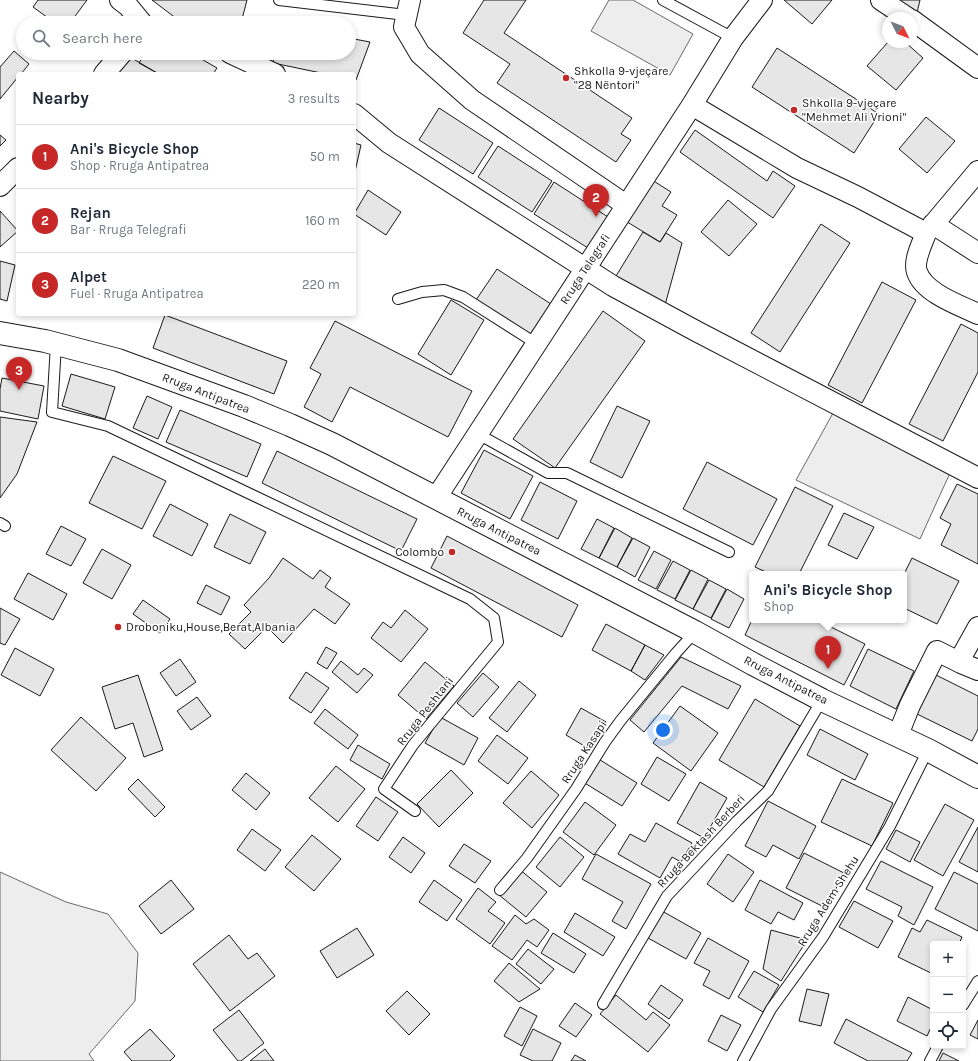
<!DOCTYPE html>
<html lang="en">
<head>
<meta charset="utf-8">
<style>
	:root { --surface:#fff; --page:#f2f2f3; --text:#1f2937; --muted:#747a83; --line:#e0e1e3; --accent:#c62828 }
	body { margin:0; font-family:Karla,sans-serif; background:var(--page); color:var(--text) }
	.controls { position:absolute; right:12px; bottom:12px; display:grid; overflow:hidden; border-radius:4px; box-shadow:0 2px 6px #0003 }
	.controls button { width:36px; height:36px; display:grid; place-items:center; padding:0; border:0; border-bottom:1px solid var(--line); background:var(--surface); color:var(--text); font:20px sans-serif }
	.compass { position:absolute; left:882px; top:12px; width:36px; height:36px; border-radius:50%; background:var(--surface); box-shadow:0 2px 6px #0003; rotate:132deg }
	.you { position:absolute; left:663px; top:730px; width:14px; height:14px; margin:-10px; border:3px solid #fff; border-radius:50%; background:#1a73e8; box-shadow:0 0 0 6px #1a73e833 }
	.badge { display:grid; place-items:center; width:26px; height:26px; border-radius:50%; background:var(--accent); color:#fff; font-size:13px; font-weight:700 }
	.pin { position:absolute; translate:-50% -33px; filter:drop-shadow(0 1px 2px #0008) }
	.pin::after { content:''; position:absolute; top:21px; width:14px; height:12px; background:inherit; clip-path:polygon(0 0,100% 0,50% 100%) }
	.popup { position:absolute; left:749px; top:571px; width:158px; height:52px; box-sizing:border-box; display:grid; place-content:center; border-radius:4px; background:var(--surface); filter:drop-shadow(0 1px 3px #0005); font-size:13px; white-space:nowrap; color:var(--muted) }
	.popup b { font-size:15px; color:var(--text) }
	.popup::after { content:''; position:absolute; left:50%; top:100%; margin-left:-8px; border:8px solid transparent; border-top-color:var(--surface) }
	.list { margin:0; padding:0; list-style:none }
	h2 { display:flex; justify-content:space-between; align-items:center; height:52px; margin:0; padding:0 16px; font-size:17px }
	h2 small { font-size:13px; font-weight:400; color:var(--muted) }
	.list li { display:grid; grid-template-columns:26px 1fr auto; gap:12px; align-items:center; box-sizing:border-box; height:64px; padding:0 16px; border-top:1px solid var(--line) }
	.list b { display:block; font-size:15px; white-space:nowrap }
	.list p { margin:0; font-size:13px; white-space:nowrap; color:var(--muted) }
	.list em { font-size:13px; font-style:normal; color:var(--muted) }
	.icon { flex:none; width:22px; height:22px; fill:none; stroke:currentColor; stroke-width:2; stroke-linecap:round; stroke-linejoin:round }
	.map { position:relative; flex:none; width:978px; height:1061px; overflow:hidden }
	.search { position:absolute; background:var(--surface); box-shadow:0 2px 6px #0003; left:16px; top:16px; width:340px; height:44px; display:flex; align-items:center; gap:10px; box-sizing:border-box; padding:0 14px; border-radius:22px; color:var(--muted); font-size:15px }
	.panel { position:absolute; background:var(--surface); box-shadow:0 2px 6px #0003; left:16px; top:72px; width:340px; height:244px; border-radius:4px }
	.map>svg:first-child { display:block }
	.green { fill:#ededed; stroke:#6a6a6a }
	.building { fill:#e6e6e6; stroke:#1a1a1a }
	.lines { fill:none; stroke-linecap:round; stroke-linejoin:round }
	.lane-casing { stroke:#1a1a1a; stroke-width:12 }
	.street-casing { stroke:#1a1a1a; stroke-width:22 }
	.primary-casing { stroke:#1a1a1a; stroke-width:24 }
	.lane { stroke:#fff; stroke-width:10 }
	.street { stroke:#fff; stroke-width:20 }
	.primary { stroke:#fff; stroke-width:22 }
	.poi-dot { fill:#c62828; stroke:#fff; stroke-width:1.5 }
	.labels { text-anchor:middle; stroke-width:3; stroke-linejoin:round; paint-order:stroke }
	.poi-label { font-size:12px; fill:#1a1a1a; stroke:#fff; text-anchor:start }
	.street-label { font-size:12px; fill:#1a1a1a; stroke:#fff }
</style>
</head>
<body>
<div class="map">
<svg width="978" height="1061" viewBox="0 0 978 1061">
	<rect width="100%" height="100%" fill="#fff"/>
	<path class="green" d="M609 0H633L693 34 670 75 591 31Z
		M833 413 950 473 920 539 796 480Z
		M0 872 66 902 108 914 138 953 135 1001 89 1054 94 1061H0Z"/>
	<path class="building" d="M38 0H87L70 23H55L33 7Z
		M152 0H247L241 23H191L177 19Z
		M484 0H526L504 33 632 118 621 134 631 140 616 162 497 83 510 64 463 33Z
		M784 0H832L812 24Z
		M898 0H920L917 13Z
		M349 38 370 42 356 80H354V74H326L273 63 275 53H349Z
		M888 42H905L923 58 896 90 867 66Z
		M777 48 879 114 854 153 752 87Z
		M14 51 29 64 21 74H18V77L0 99V67Z
		M145 53H191L217 68 213 74H159L139 63Z
		M130 57 157 73 156 74H115Z
		M439 108 493 143 473 174 419 140Z
		M926 117 955 141 927 173 899 149Z
		M695 130 767 181 773 171 795 186 773 218 680 152Z
		M0 135 6 140 0 146Z
		M354 143 361 145 354 176Z
		M498 146 552 181 532 212 478 177Z
		M649 178 671 192 662 206 677 215 660 242 624 220Z
		M554 182 608 217 588 248 534 214Z
		M368 190 401 212 386 235 354 214Z
		M728 200 757 224 729 256 701 232Z
		M0 211 18 231 0 247Z
		M821 224 850 243 780 352 751 333Z
		M643 232 660 242 666 233 682 243 665 305 616 276Z
		M0 261 15 265 7 301 0 299Z
		M497 269 551 304 530 335 476 300Z
		M882 282 916 300 862 403 828 385Z
		M451 300 484 320 451 375 418 354Z
		M603 311 645 341 555 468 513 439Z
		M165 315 287 361 274 394 153 348Z
		M335 321 472 391 448 437 350 387 332 422 304 407 321 374 310 368Z
		M961 324 978 333V372L943 441 909 424Z
		M71 374 115 387 105 419 62 406Z
		M2 378 44 386 38 419 0 411V389Z
		M147 396 172 407 158 439 133 428Z
		M617 406 650 421 622 478 590 462Z
		M180 410 261 444 247 477 166 442Z
		M0 417 37 422 17 474 0 498Z
		M484 450 533 476 510 519 461 493Z
		M277 451 417 519 401 551 262 483Z
		M113 456 166 481 142 529 89 503Z
		M707 462 777 499 753 545 683 509Z
		M540 482 577 501 558 539 521 520Z
		M957 484 978 494V564L941 545 951 524 940 518Z
		M795 487 833 506 799 574H770L755 567Z
		M170 504 208 524 192 556 153 536Z
		M844 513 874 527 857 559 828 545Z
		M230 514 266 532 250 564 214 547Z
		M597 519 614 528 599 558 581 549Z
		M61 526 86 539 71 566 46 554Z
		M615 528 632 538 617 567 599 558Z
		M447 536 578 605 562 637 431 568Z
		M633 538 650 547 635 577 617 567Z
		M102 549 131 565 112 599 83 583Z
		M654 551 671 560 656 589 638 580Z
		M283 558 313 579 320 570 331 578 325 587 350 604 335 624 314 609 283 643 267 627 245 649 229 634 251 612 244 605 269 578Z
		M912 558 959 581 937 624 904 608V574Z
		M673 561 690 570 675 599 657 590Z
		M691 570 708 579 693 609 675 600Z
		M28 573 67 594 53 620 14 599Z
		M709 580 726 589 711 618 693 609Z
		M206 585 230 597 221 615 197 603Z
		M727 589 744 599 729 628 711 619Z
		M143 600 170 619 160 633 133 614Z
		M0 608 20 619 5 645 0 643Z
		M405 610 428 629 401 662 371 638 383 622 391 628Z
		M752 620H817L865 644 844 685 745 635Z
		M606 624 645 645 631 671 592 650Z
		M645 645 664 655 645 680 631 671Z
		M326 647 337 653 327 669 317 663Z
		M15 648 54 669 40 696 1 675Z
		M868 649 914 671 896 709 850 686Z
		M681 657 741 686 728 709 682 686 644 732 630 720Z
		M180 659 196 682 176 696 160 673Z
		M341 661 358 675 364 668 373 675 357 693 332 672Z
		M425 662 454 686 426 719 398 695Z
		M306 672 329 688 311 713 289 698Z
		M483 673 499 687 473 717 457 703Z
		M138 675 163 750 144 757 133 723 115 729 102 687Z
		M936 675 978 696V729L972 741 917 714Z
		M519 681 536 695 507 732 489 718Z
		M197 697 211 716 191 730 177 711Z
		M755 699 800 726 764 787 719 760Z
		M680 706 718 733 691 771 653 743Z
		M581 708 606 722 591 750 566 735Z
		M325 709 358 735 348 749 314 723Z
		M81 717 126 758 96 791 51 750Z
		M440 717 478 738 464 765 425 743Z
		M820 729 868 754 855 780 807 755Z
		M497 735 528 758 508 784 478 761Z
		M358 745 390 764 382 779 350 760Z
		M657 757 686 774 669 801 641 784Z
		M597 758 637 783 622 806 583 782Z
		M336 766 365 789 338 822 309 798Z
		M451 770 473 793 439 827 417 804Z
		M531 771 559 795 532 828 503 803Z
		M246 773 270 793 256 810 232 790Z
		M138 779 165 807 155 817 128 789Z
		M842 779 893 803 872 846 821 822Z
		M700 782 727 798 704 838 677 823Z
		M376 797 398 812 378 841 356 826Z
		M768 801 816 826 799 859 773 845 766 857 745 846Z
		M585 802 616 825 594 855 563 832Z
		M945 804 974 820 943 876 914 860Z
		M656 823 692 843 681 862 672 857 660 878 618 854 630 834 645 842Z
		M978 827V872L959 862Z
		M252 829 281 850 265 871 237 850Z
		M896 830 920 842 910 862 886 849Z
		M312 835 341 859 314 891 285 867Z
		M403 837 425 853 411 873 389 857Z
		M560 837 584 857 560 887 536 867Z
		M464 844 491 861 475 883 449 866Z
		M804 853 844 873 826 908 786 888Z
		M596 854 651 884 626 929 612 921 623 902 582 879Z
		M728 854 754 872 733 902 707 884Z
		M881 861 933 887 914 925 898 916 902 907 866 889Z
		M519 869 547 892 526 917 499 895Z
		M954 872 978 884V931L935 909Z
		M171 880 194 909 161 934 139 906Z
		M434 880 462 900 447 921 419 902Z
		M760 880 803 903 794 920 778 912 771 924 745 910Z
		M478 888 496 902 488 911 505 923 490 944 456 919Z
		M854 901 893 921 878 948 839 927Z
		M662 911 701 933 686 959 648 938Z
		M575 913 615 937 603 956 564 932Z
		M515 915 526 924 534 919 549 930 537 947 527 940 512 960 492 946Z
		M927 920 962 937 959 944H933V974L898 957 912 928 920 932Z
		M357 928 374 955 337 978 320 951Z
		M771 930 807 940 781 981 763 969Z
		M553 933 586 954 574 973 541 953Z
		M229 935 248 959 257 953 275 976 230 1011 193 964Z
		M708 938 749 961 729 999 703 985 710 971 694 963Z
		M528 949 554 969 541 984 516 964Z
		M509 963 540 989 519 1002 494 981Z
		M754 971 779 985 763 1012 738 997Z
		M661 985 683 1000 669 1019 648 1004Z
		M807 989 829 994 821 1026 799 1021Z
		M407 991 430 1014 409 1035 386 1011Z
		M616 995 646 1020 653 1012 670 1025 648 1052 600 1014Z
		M908 997 933 1010V1023L927 1036 897 1021Z
		M575 1003 592 1015 576 1037 559 1026Z
		M520 1007 537 1016 522 1046 504 1036Z
		M239 1010 264 1043 241 1061H238L213 1030Z
		M721 1015 741 1025 727 1051 708 1041Z
		M846 1019 912 1053 907 1061H868L834 1043Z
		M978 1020V1039L970 1035Z
		M150 1029 175 1056 170 1061H132L124 1052Z
		M533 1029 561 1043 552 1061H533L520 1055Z
		M265 1049 274 1061H250Z
		M943 1053 959 1061H939Z
		M575 1055 586 1061H571Z"/>
	<g class="lines">
		<defs>
			<path id="lane" d="M279 0 406 15
				M663 0 733 38
				M398 299 422 292 444 290 463 297 537 344
				M56 344 52 412 108 426 470 599 494 618 498 642 413 745 384 789 415 811
				M478 434 548 473H567L729 552
				M0 523 5 526
				M500 890 527 858 576 789 605 742 621 720 676 653 695 632
				M603 1004 667 896 737 821 768 791 822 700
				M963 1005 978 981
				M743 1061 771 1009 823 937 890 826 928 750
				M930 1061 938 1046"/>
			<path id="street" d="M120 0 128 6 142 23
				M410 0 404 27 420 54 472 100 626 205
				M881 0 908 18
				M912 20 978 68
				M230 53 275 74
				M104 74 122 53
				M692 105 797 168 858 197 926 233 978 171
				M354 114 389 143 613 286 696 331 978 478
				M0 186 18 168
				M933 224 978 253
				M926 233C922 244 913 261 917 272 924 293 959 305 978 314
				M436 498 692 105 733 38 762 0
				M961 663 978 670
				M898 735 910 705 937 651 961 663 963 654 978 627"/>
			<path id="primary" d="M0 333 45 341 118 360 244 406 290 425 332 444 695 632 753 664 822 700 928 750 978 777"/>
		</defs>
		<use href="#lane" class="lane-casing"/>
		<use href="#street" class="street-casing"/>
		<use href="#primary" class="primary-casing"/>
		<use href="#lane" class="lane"/>
		<use href="#street" class="street"/>
		<use href="#primary" class="primary"/>
	</g>
	<g class="poi-dot">
		<circle cx="566" cy="78" r="4"/>
		<circle cx="794" cy="110" r="4"/>
		<circle cx="452" cy="552" r="4"/>
		<circle cx="118" cy="627" r="4"/>
	</g>
	<g class="labels">
		<g class="poi-label">
			<text x="574" y="75">Shkolla 9-vjeçare<tspan x="574" dy="14">"28 Nëntori"</tspan></text>
			<text x="802" y="107">Shkolla 9-vjeçare<tspan x="802" dy="14">"Mehmet Ali Vrioni"</tspan></text>
			<text x="444" y="556" text-anchor="end">Colombo</text>
			<text x="126" y="631">Droboniku,House,Berat,Albania</text>
		</g>
		<g class="street-label">
			<text transform="translate(585 269) rotate(-57)" y="4">Rruga Telegrafi</text>
			<text transform="translate(206 393) rotate(21)" y="4">Rruga Antipatrea</text>
			<text transform="translate(499 531) rotate(27)" y="4">Rruga Antipatrea</text>
			<text transform="translate(786 680) rotate(27)" y="4">Rruga Antipatrea</text>
			<text transform="translate(425 711) rotate(-52)" y="4">Rruga Peshtani</text>
			<text transform="translate(584 752) rotate(-57)" y="4">Rruga Kasapi</text>
			<text transform="translate(701 841) rotate(-47)" y="4">Rruga Bektash Berberi</text>
			<text transform="translate(828 901) rotate(-58)" y="4">Rruga Adem Shehu</text>
		</g>
	</g>
</svg>
<div class="controls">
<button>+</button>
<button>−</button>
<button><svg class="icon" aria-label="locate" viewBox="0 0 24 24"><circle cx="12" cy="12" r="6"/><path d="M12 2v4M12 18v4M2 12h4M18 12h4"/></svg></button>
</div>
<svg class="compass" viewBox="-18 -18 36 36"><path d="M0-13l5 13h-10z" fill="#e53935"/><path d="M0 13l5-13h-10z" fill="#747a83"/></svg>
<div class="you"></div>
<div class="pin badge" style="left:828px;top:669px">1</div>
<div class="popup"><b>Ani's Bicycle Shop</b>Shop</div>
<div class="pin badge" style="left:596px;top:217px">2</div>
<div class="pin badge" style="left:19px;top:390px">3</div>
<div class="search"><svg class="icon" aria-label="search" viewBox="0 0 24 24"><circle cx="10" cy="10" r="6"/><path d="M15 15l6 6"/></svg>Search here</div>
<section class="panel">
<h2>Nearby<small>3 results</small></h2>
<ul class="list">
<li><span class="badge">1</span><div><b>Ani's Bicycle Shop</b><p>Shop · Rruga Antipatrea</p></div><em>50 m</em></li>
<li><span class="badge">2</span><div><b>Rejan</b><p>Bar · Rruga Telegrafi</p></div><em>160 m</em></li>
<li><span class="badge">3</span><div><b>Alpet</b><p>Fuel · Rruga Antipatrea</p></div><em>220 m</em></li>
</ul>
</section>
</div>
</body>
</html>
